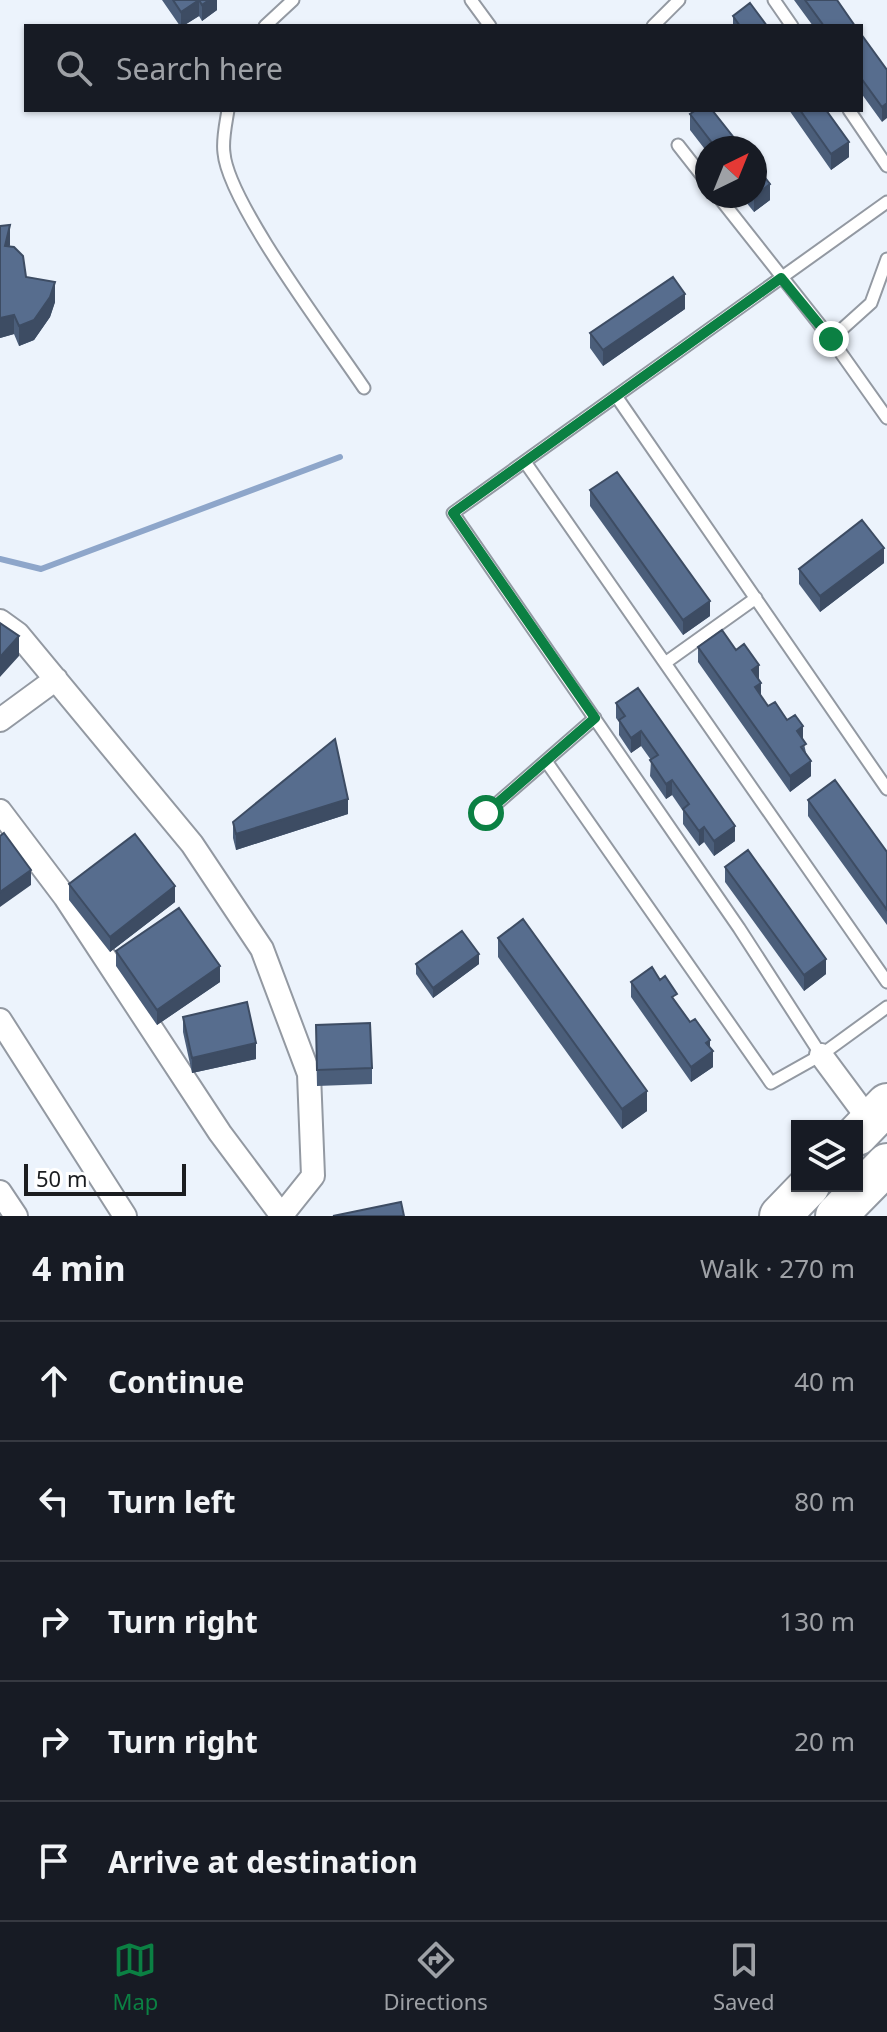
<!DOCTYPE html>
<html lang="en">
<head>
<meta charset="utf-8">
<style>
	:root { --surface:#171b24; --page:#20242c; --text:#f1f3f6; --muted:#9ea1a6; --line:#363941; --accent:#0b8043 }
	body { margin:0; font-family:"Noto Sans",sans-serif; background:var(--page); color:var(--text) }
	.controls { position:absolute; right:24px; bottom:24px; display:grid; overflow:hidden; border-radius:0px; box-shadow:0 2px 6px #0004 }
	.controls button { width:72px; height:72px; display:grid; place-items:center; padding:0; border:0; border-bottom:2px solid var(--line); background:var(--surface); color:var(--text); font:40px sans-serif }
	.compass { position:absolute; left:695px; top:136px; width:72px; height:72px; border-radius:50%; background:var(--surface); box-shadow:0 2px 6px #0004; rotate:43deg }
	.scale { position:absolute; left:24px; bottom:20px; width:162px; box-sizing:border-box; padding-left:8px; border:4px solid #1b1d20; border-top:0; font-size:22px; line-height:28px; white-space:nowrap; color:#1b1d20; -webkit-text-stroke:6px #fff; paint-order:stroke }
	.stop { position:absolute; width:24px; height:24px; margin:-18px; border:6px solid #0b8043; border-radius:50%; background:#fff }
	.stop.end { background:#0b8043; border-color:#fff; box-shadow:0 2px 8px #0008 }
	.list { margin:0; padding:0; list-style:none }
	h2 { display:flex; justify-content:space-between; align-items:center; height:104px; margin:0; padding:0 32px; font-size:34px }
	h2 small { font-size:26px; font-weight:400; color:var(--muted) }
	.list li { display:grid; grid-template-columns:52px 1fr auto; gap:24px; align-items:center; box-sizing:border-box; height:120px; padding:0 32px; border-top:2px solid var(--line) }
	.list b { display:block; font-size:30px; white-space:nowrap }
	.list em { font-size:26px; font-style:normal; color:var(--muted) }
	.icon { flex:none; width:44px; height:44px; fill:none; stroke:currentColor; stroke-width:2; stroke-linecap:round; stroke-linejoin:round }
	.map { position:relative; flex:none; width:887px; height:1216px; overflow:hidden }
	.search { position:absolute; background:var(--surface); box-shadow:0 2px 6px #0004; left:24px; right:24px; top:24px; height:88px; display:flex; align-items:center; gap:20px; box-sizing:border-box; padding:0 28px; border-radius:0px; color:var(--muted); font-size:30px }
	.sheet { height:704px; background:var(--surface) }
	nav { display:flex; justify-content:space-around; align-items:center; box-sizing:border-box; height:112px; border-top:2px solid var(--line); background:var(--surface); font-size:22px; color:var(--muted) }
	nav a { display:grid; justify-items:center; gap:4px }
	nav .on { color:var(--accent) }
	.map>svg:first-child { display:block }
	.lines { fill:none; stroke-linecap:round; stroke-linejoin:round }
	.stream { stroke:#8ea6ca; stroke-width:6 }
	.lane-casing { stroke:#9399a2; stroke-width:15 }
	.street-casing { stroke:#9399a2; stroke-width:26 }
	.highway-casing { stroke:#9399a2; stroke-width:44 }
	.lane { stroke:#fff; stroke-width:11 }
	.street { stroke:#fff; stroke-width:22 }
	.highway { stroke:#fff; stroke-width:40 }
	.wall { fill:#4b5e7a }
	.shaded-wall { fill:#3d4c63 }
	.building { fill:#576d8e; stroke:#3d4c63; stroke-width:2 }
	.route { stroke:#0b8043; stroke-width:10 }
</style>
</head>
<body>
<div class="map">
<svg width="887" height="1216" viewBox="0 0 887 1216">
	<rect width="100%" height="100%" fill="#ecf3fc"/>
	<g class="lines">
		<path class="stream" d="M0 559 41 569 340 457"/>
		<defs>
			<path id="lane" d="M471 0 490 26
				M774 0 792 26
				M265 26 293 0
				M653 26 679 0
				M228 110C226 123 222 140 224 153 228 203 332 340 364 388
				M849 110 887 166
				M678 145 707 182
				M718 196 831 339 887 418
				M887 202 453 513 739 928 821 1055 887 1007
				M831 339 871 303 887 259
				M616 396 887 789
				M525 462 887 982
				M665 663 756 598
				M546 761 771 1083 821 1055
				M486 813 595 718"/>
			<path id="street" d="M0 621 18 634 192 844 262 949 309 1074 313 1176 281 1216
				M0 720 56 679
				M0 811 65 897 220 1133 282 1216
				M0 1020 125 1216
				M821 1055 870 1121
				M0 1192 16 1216"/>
			<path id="highway" d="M857 1135 887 1104
				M780 1216 809 1186
				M836 1216 887 1164"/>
		</defs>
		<use href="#lane" class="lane-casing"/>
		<use href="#street" class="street-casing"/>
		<use href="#highway" class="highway-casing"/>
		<use href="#lane" class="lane"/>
		<use href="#street" class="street"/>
		<use href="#highway" class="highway"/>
	</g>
	<path class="wall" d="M162 0H217V10L202 21 199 16 183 26H180Z
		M794 0H837L855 26H813Z
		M733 16 767 26H733Z
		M861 34 887 70 882 122 861 93Z
		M789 110H826L849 157 831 170Z
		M690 114 742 148H707V152L690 130Z
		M741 196H755L770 200 754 212Z
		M0 226 9 246 26 277 55 302 50 317 34 340 19 346 14 334 0 338Z
		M685 309 603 366 590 348V333Z
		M590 490 710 616 683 635 590 506Z
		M884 563 820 612 799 584V569Z
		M698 647 759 680 761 696 768 706 787 720 803 739 811 776 790 792 698 662Z
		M638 688 735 841 714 856 704 842 699 846 683 824V811L672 795 666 799 650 776 651 760 641 746 631 753 619 735V722L616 718V703Z
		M808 800 887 852V925L808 816Z
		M348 814 236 850 233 838V822Z
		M725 867 826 974 804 991 725 882Z
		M69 884 175 902 110 952 69 900Z
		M498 938 647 1111 622 1129 498 957Z
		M116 951 220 982 157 1025 116 966Z
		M416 964H479L433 998 416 974Z
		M631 982 677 1004 710 1047 713 1067 691 1082 631 997Z
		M183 1017 256 1059 192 1073 183 1032Z
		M316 1040 372 1068V1084L317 1086Z"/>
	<path class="shaded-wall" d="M199 0V16L183 26H181V12Z
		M209 0H217V10L202 21V5Z
		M887 103V118L882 122V107Z
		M849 142V157L831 170V154Z
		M770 184V200L754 212V197Z
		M10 225V245L5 266V246Z
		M55 282V302L50 317 34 340 19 346V326Z
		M685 294V309L603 366V350Z
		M14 315V334L0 338V318Z
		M884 548V563L820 612V596Z
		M710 601V616L683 635V620Z
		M19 636V656L0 677V657Z
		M759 665V680L752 670Z
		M761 683V698L755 687Z
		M803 726V742L797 731Z
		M641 731V746L631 753V738Z
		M811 761V776L790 792V776Z
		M672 780V795L666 799V784Z
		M348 799V814L236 850V834Z
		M735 826V841L714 856V841Z
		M704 827V842L699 846V831Z
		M31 870V885L0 907V892Z
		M175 886V902L110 952V937Z
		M479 954V964L433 998V988Z
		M826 959V974L804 991V975Z
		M220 966V982L157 1025V1010Z
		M710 1040V1054L713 1051V1067L691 1082V1067L706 1043Z
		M256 1043V1059L192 1073V1058Z
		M647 1091V1111L622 1129V1109Z"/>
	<path class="building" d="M173 0H209L202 5 199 0 181 12Z
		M805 0H837L855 26H824Z
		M750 3 767 26H740L733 16Z
		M861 34 887 70V103L882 107 861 78Z
		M696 110H712L742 148H716L690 114Z
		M800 110H826L849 142 831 154Z
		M755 165 770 184 755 196Z
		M10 225 5 246 14 247 23 256 26 277 55 282 50 297 34 320 19 326 14 315 0 318V226Z
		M673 277 685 294 603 350 590 333Z
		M617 472 710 601 683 620 590 490Z
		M862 520 884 548 820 596 799 569Z
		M0 623 19 636 0 657Z
		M722 630 736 650 744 644 759 665 752 670 761 683 755 687 768 706 775 702 787 720 795 715 803 726 797 731 806 744 801 747 811 761 790 776 698 647Z
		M638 688 735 826 714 841 704 827 699 831 683 809 689 804 672 780 666 784 650 760 658 755 641 731 631 738 619 720 625 716 616 703Z
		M335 739 348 799 236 834 233 822Z
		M835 780 887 852V910L808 800Z
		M4 833 31 870 0 892V836Z
		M135 834 175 886 110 937 69 884Z
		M748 850 826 959 804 975 725 867Z
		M179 908 220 966 157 1010 116 951Z
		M523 919 647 1091 622 1109 498 938Z
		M462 931 479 954 433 988 416 964Z
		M652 967 660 980 665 976 677 994 672 997 690 1022 695 1019 710 1040 706 1043 713 1051 691 1067 631 982Z
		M247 1002 256 1043 192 1058 183 1017Z
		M370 1023 372 1068 317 1070 316 1025Z
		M401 1202 404 1216H333Z"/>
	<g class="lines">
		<path class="route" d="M486 813 595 718 453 513 781 278 831 339"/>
	</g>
</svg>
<div class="controls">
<button><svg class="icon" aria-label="layers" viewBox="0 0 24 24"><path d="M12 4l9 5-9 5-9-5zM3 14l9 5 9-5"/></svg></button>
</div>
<svg class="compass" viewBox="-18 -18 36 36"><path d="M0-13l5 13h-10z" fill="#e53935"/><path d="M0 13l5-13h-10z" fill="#9ea1a6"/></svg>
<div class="scale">50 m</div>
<div class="stop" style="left:486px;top:813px"></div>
<div class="stop end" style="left:831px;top:339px"></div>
<div class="search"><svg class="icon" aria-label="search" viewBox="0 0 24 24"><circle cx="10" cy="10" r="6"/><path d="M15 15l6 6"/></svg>Search here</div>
</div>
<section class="sheet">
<h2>4 min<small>Walk · 270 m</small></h2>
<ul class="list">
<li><svg class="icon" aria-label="ahead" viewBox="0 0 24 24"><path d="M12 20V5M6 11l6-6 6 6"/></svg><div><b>Continue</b></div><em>40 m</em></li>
<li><svg class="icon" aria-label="left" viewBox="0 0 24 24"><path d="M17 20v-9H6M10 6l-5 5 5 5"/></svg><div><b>Turn left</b></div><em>80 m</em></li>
<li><svg class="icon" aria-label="right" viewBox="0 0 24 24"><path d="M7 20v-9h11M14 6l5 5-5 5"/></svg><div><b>Turn right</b></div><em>130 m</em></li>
<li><svg class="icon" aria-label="right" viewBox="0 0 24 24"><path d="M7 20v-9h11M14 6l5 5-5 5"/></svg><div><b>Turn right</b></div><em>20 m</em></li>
<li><svg class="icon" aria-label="arrive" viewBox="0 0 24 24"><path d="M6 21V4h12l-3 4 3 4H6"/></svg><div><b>Arrive at destination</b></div></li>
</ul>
</section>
<nav>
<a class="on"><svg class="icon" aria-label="map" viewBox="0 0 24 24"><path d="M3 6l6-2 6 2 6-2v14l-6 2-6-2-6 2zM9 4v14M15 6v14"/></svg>Map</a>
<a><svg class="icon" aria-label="directions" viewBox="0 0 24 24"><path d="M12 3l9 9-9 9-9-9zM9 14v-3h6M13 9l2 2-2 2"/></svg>Directions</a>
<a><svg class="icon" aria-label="saved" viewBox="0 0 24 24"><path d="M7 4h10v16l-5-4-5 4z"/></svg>Saved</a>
</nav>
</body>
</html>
